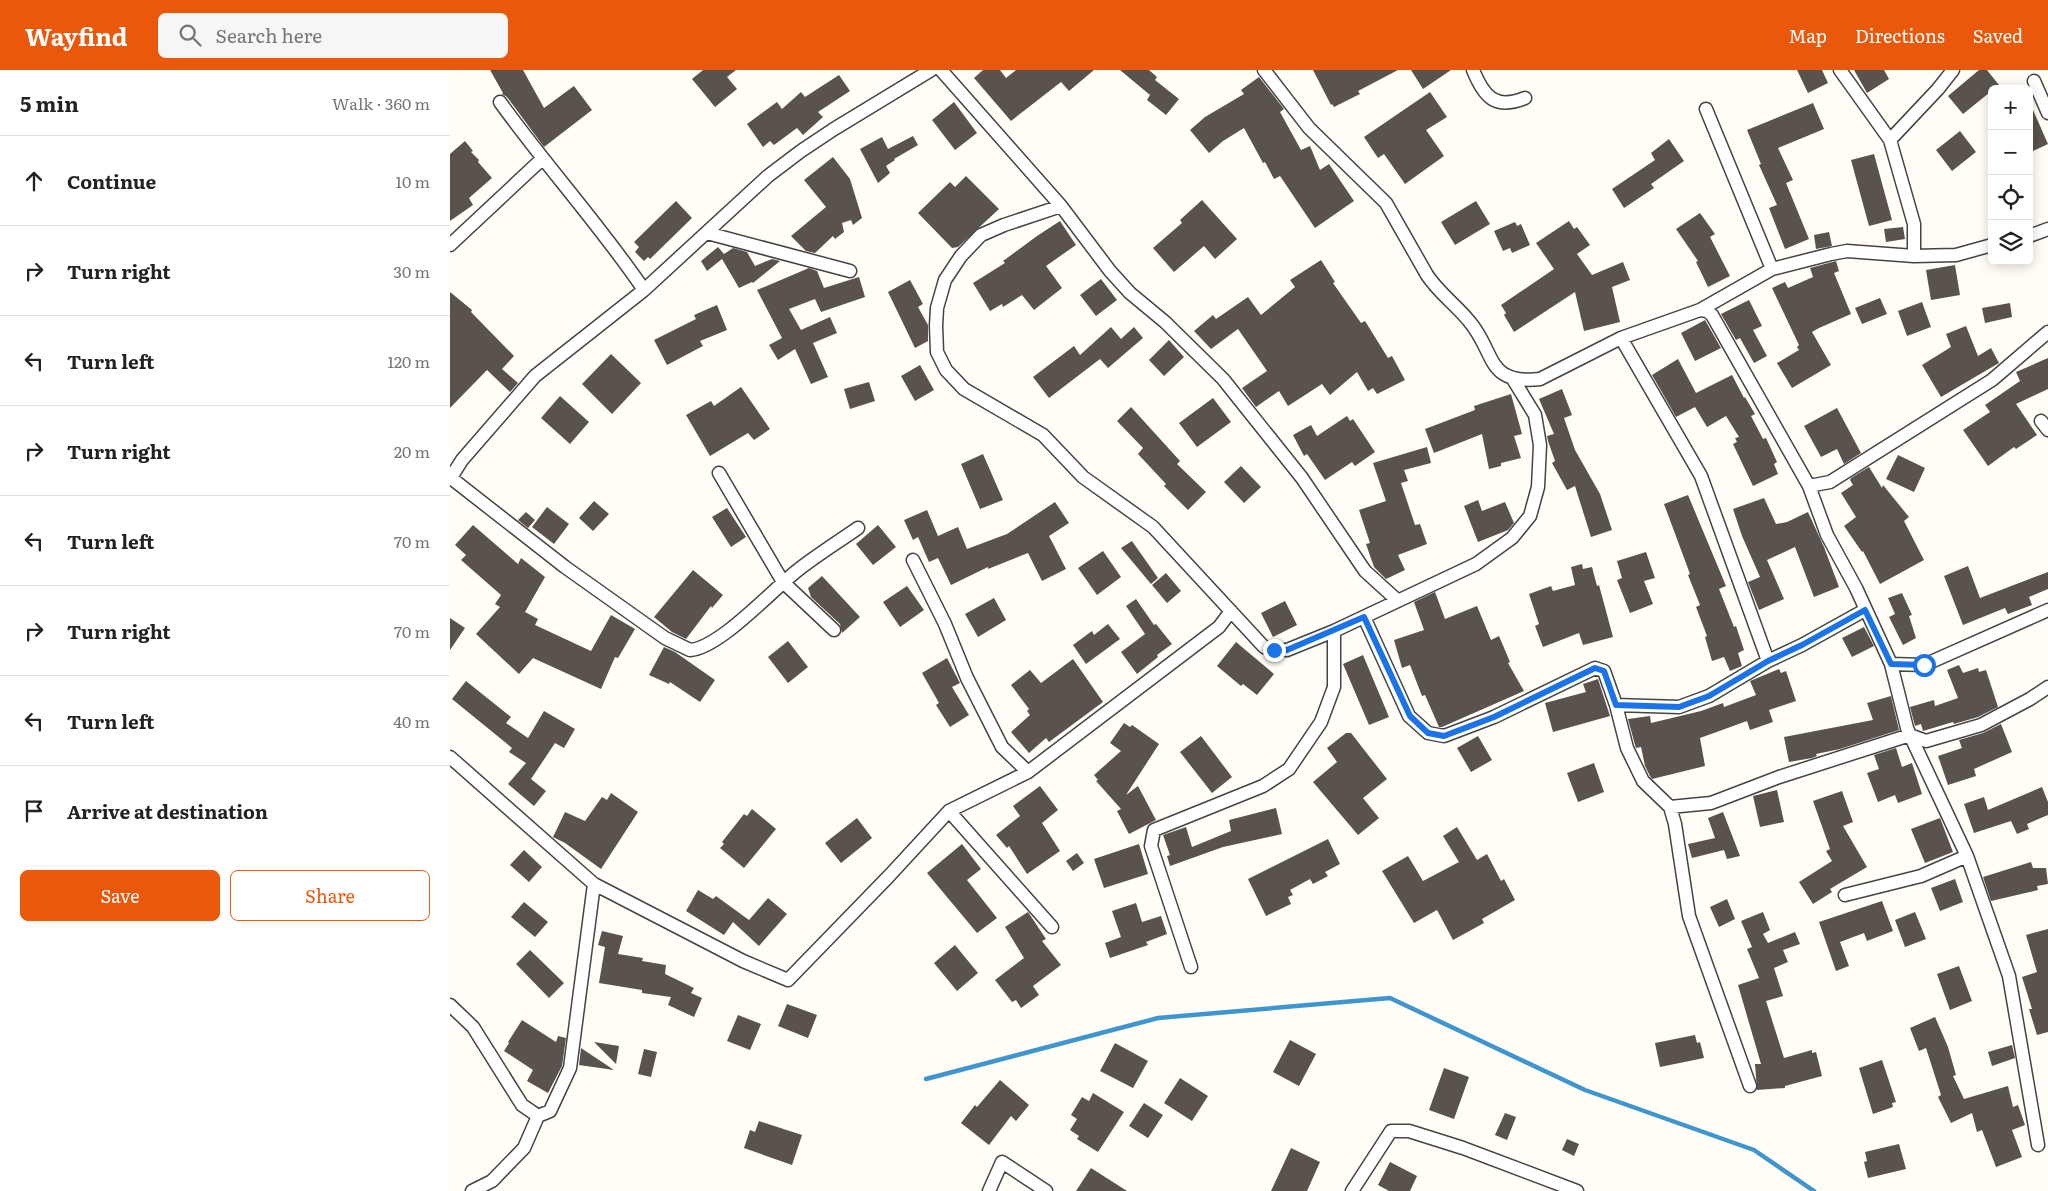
<!DOCTYPE html>
<html lang="en">
<head>
<meta charset="utf-8">
<style>
	:root { --surface:#fff; --page:#f6f6f6; --text:#222; --muted:#767676; --line:#e0e0e0; --accent:#ea580c }
	body { margin:0; font-family:Literata,serif; background:var(--page); color:var(--text) }
	.controls { position:absolute; right:15px; top:15px; display:grid; overflow:hidden; border-radius:8px; box-shadow:0 2px 12px #0003 }
	.controls button { width:45px; height:45px; display:grid; place-items:center; padding:0; border:0; border-bottom:1px solid var(--line); background:var(--surface); color:var(--text); font:25px sans-serif }
	.stop { position:absolute; width:15px; height:15px; margin:-11px; border:4px solid #1a73e8; border-radius:50%; background:#fff }
	.stop.end { background:#1a73e8; border-color:#fff; box-shadow:0 1px 5px #0008 }
	.list { margin:0; padding:0; list-style:none }
	h2 { display:flex; justify-content:space-between; align-items:center; height:65px; margin:0; padding:0 20px; font-size:21px }
	h2 small { font-size:16px; font-weight:400; color:var(--muted) }
	.list li { display:grid; grid-template-columns:32px 1fr auto; gap:15px; align-items:center; box-sizing:border-box; height:90px; padding:0 20px; border-top:1px solid var(--line) }
	.list b { display:block; font-size:19px; white-space:nowrap }
	.list em { font-size:16px; font-style:normal; color:var(--muted) }
	.actions { display:flex; gap:10px; padding:15px 20px }
	.actions a { flex:1; padding:11px 0; border:1px solid var(--accent); border-radius:8px; text-align:center; font-size:18px; color:var(--accent) }
	.actions .main { background:var(--accent); color:#fff }
	.icon { flex:none; width:28px; height:28px; fill:none; stroke:currentColor; stroke-width:2; stroke-linecap:round; stroke-linejoin:round }
	.map { position:relative; flex:none; width:1598px; height:1121px; overflow:hidden }
	header { display:flex; align-items:center; gap:30px; box-sizing:border-box; height:70px; padding:0 25px; background:var(--accent); color:#fff }
	header strong { font-size:24px }
	nav { display:flex; gap:28px; margin-inline-start:auto; font-size:18px }
	.search { width:350px; height:45px; background:var(--page); display:flex; align-items:center; gap:12px; box-sizing:border-box; padding:0 18px; border-radius:8px; color:var(--muted); font-size:19px }
	main { display:flex }
	aside { flex:1; background:var(--surface) }
	.map>svg:first-child { display:block }
	.lines { fill:none; stroke-linecap:round; stroke-linejoin:round }
	.stream { stroke:#3f96cf; stroke-width:4.5 }
	.building { fill:#5a524d }
	.minor-casing { stroke:#444; stroke-width:15 }
	.minor { stroke:#fff; stroke-width:12 }
	.route { stroke:#1a73e8; stroke-width:6 }
</style>
</head>
<body>
<header>
<strong>Wayfind</strong>
<div class="search"><svg class="icon" aria-label="search" viewBox="0 0 24 24"><circle cx="10" cy="10" r="6"/><path d="M15 15l6 6"/></svg>Search here</div>
<nav><a>Map</a><a>Directions</a><a>Saved</a></nav>
</header>
<main>
<aside>
<h2>5 min<small>Walk · 360 m</small></h2>
<ul class="list">
<li><svg class="icon" aria-label="ahead" viewBox="0 0 24 24"><path d="M12 20V5M6 11l6-6 6 6"/></svg><div><b>Continue</b></div><em>10 m</em></li>
<li><svg class="icon" aria-label="right" viewBox="0 0 24 24"><path d="M7 20v-9h11M14 6l5 5-5 5"/></svg><div><b>Turn right</b></div><em>30 m</em></li>
<li><svg class="icon" aria-label="left" viewBox="0 0 24 24"><path d="M17 20v-9H6M10 6l-5 5 5 5"/></svg><div><b>Turn left</b></div><em>120 m</em></li>
<li><svg class="icon" aria-label="right" viewBox="0 0 24 24"><path d="M7 20v-9h11M14 6l5 5-5 5"/></svg><div><b>Turn right</b></div><em>20 m</em></li>
<li><svg class="icon" aria-label="left" viewBox="0 0 24 24"><path d="M17 20v-9H6M10 6l-5 5 5 5"/></svg><div><b>Turn left</b></div><em>70 m</em></li>
<li><svg class="icon" aria-label="right" viewBox="0 0 24 24"><path d="M7 20v-9h11M14 6l5 5-5 5"/></svg><div><b>Turn right</b></div><em>70 m</em></li>
<li><svg class="icon" aria-label="left" viewBox="0 0 24 24"><path d="M17 20v-9H6M10 6l-5 5 5 5"/></svg><div><b>Turn left</b></div><em>40 m</em></li>
<li><svg class="icon" aria-label="arrive" viewBox="0 0 24 24"><path d="M6 21V4h12l-3 4 3 4H6"/></svg><div><b>Arrive at destination</b></div></li>
</ul>
<div class="actions"><a class="main">Save</a><a>Share</a></div>
</aside>
<div class="map">
<svg width="1598" height="1121" viewBox="0 0 1598 1121">
	<rect width="100%" height="100%" fill="#fffdf5"/>
	<g class="lines">
		<path class="stream" d="M476 1009 708 948 940 928 1135 1020 1304 1080 1364 1121"/>
	</g>
	<path class="building" d="M40 0H73L94 38 124 16 142 40 94 77 57 27 52 24 53 23Z
		M253 0H286L277 7 287 19 265 37 242 9Z
		M533 0H550L556 8 566 0H644L619 21 611 12 561 51 524 8Z
		M670 0H699L707 7 705 10 729 29 716 45 697 30 700 25Z
		M863 0H948L908 21 910 24 884 37 882 34 881 35Z
		M961 0H1001L973 19Z
		M1347 0H1372L1378 13 1358 23Z
		M1404 0H1434L1439 9 1417 23Z
		M1529 0H1537L1549 15 1513 44 1498 26Z
		M389 5 400 21 368 42 373 47 353 65 347 58 324 75 320 71 313 77 297 54 327 32 332 39 351 22 355 27Z
		M809 7 834 39 830 42 851 80 860 76 870 100 879 94 904 131 865 158 830 106 824 109 815 92 813 93 794 58 773 71 759 83 740 60 755 47 794 24 791 20Z
		M980 22 997 47 976 60 994 86 955 114 934 84 928 88 914 67Z
		M1579 31 1598 74 1579 83Z
		M504 32 527 63 505 80 482 50Z
		M1363 33 1374 59 1328 78 1343 110 1336 113 1359 169 1335 179 1319 138 1327 135 1309 95 1311 94 1297 60Z
		M1510 61 1526 82 1502 101 1486 80Z
		M463 66 468 75 444 89 445 90 436 96 440 103 428 113 410 79 432 67 438 79Z
		M1219 69 1234 91 1201 114 1204 118 1174 138 1162 119 1205 90 1201 83Z
		M15 71 23 81 21 82 29 90 28 92 42 108 19 128 23 135 0 151V84Z
		M1424 84 1442 150 1419 156 1401 90Z
		M383 87 400 109 412 148 403 155 401 150 392 153 394 162 385 169 383 166 365 183 356 181 341 166 376 137 354 110Z
		M516 106 549 139 508 177 502 178 468 143 500 112 505 117Z
		M752 130 787 169 765 189 754 176 724 202 703 178 732 153 730 150Z
		M226 131 242 148 200 189 198 187 194 191 185 182 189 177 184 172Z
		M1026 131 1040 154 1005 175 991 152Z
		M1250 143 1265 164 1260 167 1280 206 1258 217 1246 192 1248 191 1226 159Z
		M610 151 626 175 596 196 612 218 584 240 572 225 553 237 552 234 540 241 523 213 555 193 553 191 587 166Z
		M1119 151 1124 159 1127 157 1140 175 1127 184 1142 205 1173 192 1180 210 1162 217 1170 252 1134 261 1125 222 1064 262 1054 245 1056 243 1051 235 1104 199 1086 173Z
		M1065 152 1067 156 1071 154 1080 175 1062 183 1060 178 1053 181 1044 161Z
		M1453 157 1455 169 1436 172 1434 159Z
		M1379 162 1382 176 1366 179 1364 165Z
		M268 177 274 184 283 178 297 182 305 196 322 189 330 191 303 213 302 212 289 218 272 189 257 201 251 191Z
		M871 190 885 212 883 213 911 253 915 251 938 288 942 286 955 310 927 324 923 318 918 321 907 302 880 325 872 314 838 336 829 321 806 337 792 318 817 301 788 259 761 279 744 261 763 245 766 249 798 227 811 245 845 217 840 210Z
		M1386 191 1389 201 1384 203 1401 244 1369 258 1362 262 1381 295 1342 318 1327 293 1349 280 1347 277 1349 275 1322 218 1335 212 1338 218 1363 207 1360 198Z
		M1505 195 1510 225 1481 230 1476 200Z
		M359 198 367 201 374 218 409 207 415 227 371 242 365 229 339 239 351 260 380 247 387 263 363 273 378 307 361 314 345 279 328 290 319 275 332 268 307 220Z
		M651 209 667 230 646 246 630 225Z
		M460 210 473 234 468 237 478 255V271L465 278 438 222Z
		M0 222 22 240 21 242 64 286 52 299 68 313 60 322 37 300 0 338Z
		M1430 228 1437 244 1412 254 1405 238Z
		M1299 230 1312 256 1303 260 1317 286 1304 293 1290 268 1286 270 1271 244Z
		M1472 232 1481 257 1457 266 1448 241Z
		M1560 233 1562 247 1535 253 1532 238Z
		M267 235 277 260 250 271 253 276 217 295 204 270 246 249 244 245Z
		M1255 250 1271 278 1245 291 1231 263Z
		M1516 256 1528 286 1541 278 1549 293 1491 327 1472 295 1501 277 1496 264Z
		M661 257 671 269 684 257 693 268 658 298 650 289 599 328 583 307 624 276 630 285Z
		M719 270 734 287 714 306 699 290Z
		M161 284 191 313 162 344 132 314Z
		M1598 288V319L1566 334 1587 365 1566 379 1564 377 1538 396 1513 360 1540 342 1535 335 1570 311 1566 302Z
		M1228 289 1246 323 1282 305 1294 328 1295 327 1305 344 1301 346 1313 369 1316 368 1327 392 1324 394 1328 404 1303 416 1283 374 1287 372 1285 368 1289 367 1276 346 1257 357 1245 337 1226 347 1202 305Z
		M470 295 484 320 465 331 451 306Z
		M419 312 425 331 400 339 394 319Z
		M291 317 320 359 304 370 298 363 260 386 236 345 261 331 264 336Z
		M1112 319 1122 345 1114 348 1125 380 1150 424 1162 460 1141 467 1125 416 1117 420 1102 393 1105 391 1098 371 1097 366 1104 364 1089 329Z
		M1061 324 1072 364 1064 366 1071 388 1051 393V396L1039 399 1032 364 984 383 975 359 1025 340 1024 336Z
		M110 326 139 352 120 374 91 348Z
		M763 328 781 352 747 377 729 353Z
		M681 337 730 391 727 394 756 422 738 440 714 416 716 414 688 384 693 378 667 351Z
		M1387 338 1411 383 1394 394 1387 379 1371 387 1354 356Z
		M897 346 900 351 903 349 925 382 905 396 902 392 875 410 857 384 854 386 843 365 861 355 867 366Z
		M977 377 981 393 954 400 958 411 951 413 965 455 970 454 977 474 948 485 955 500 936 509 924 497 916 474 920 473 909 440 936 431 923 393Z
		M533 384 553 430 530 439 511 394Z
		M1448 385 1475 398 1464 422 1436 409Z
		M791 396 811 417 794 433 774 412Z
		M1419 397 1432 418 1433 415 1459 447 1454 451 1474 490 1430 514 1413 481 1412 482 1394 456 1406 447 1391 423 1403 415 1400 410 1401 408Z
		M1238 425 1276 516 1269 519 1284 557 1286 556 1294 580 1288 583 1292 596 1280 601 1274 587 1262 591 1255 567 1257 566 1246 537 1250 535 1238 505 1240 504 1214 434Z
		M1314 428 1326 454 1337 452 1358 442 1374 477 1389 517 1364 527 1345 477 1317 490 1334 529 1309 540 1298 512 1310 507 1292 466 1283 439Z
		M1028 430 1032 441 1055 432 1064 453 1058 460 1028 472 1014 436Z
		M144 431 159 444 143 461 129 448Z
		M605 432 619 453 599 466 616 499 592 511 578 483 538 499V497L501 515 488 488 479 492 468 467 463 470 454 450 477 440 488 466 508 457 517 479 557 464Z
		M97 437 119 454 104 474 82 457Z
		M277 438 296 467 281 477 262 447Z
		M76 442 85 450 78 458 68 450Z
		M23 455 68 494 71 488 95 507 75 542 88 549 85 555 141 581 161 545 185 559 168 588 165 587 151 619 83 588 69 604 26 564 50 537 45 534 51 525 11 490 16 485 5 475Z
		M428 455 446 477 423 495 406 474Z
		M682 471 708 508 701 514 671 478Z
		M653 481 671 507 647 525 628 498Z
		M1196 482 1205 508 1194 511 1203 534 1180 543 1167 510 1172 508 1167 491Z
		M1132 494 1133 499 1142 497 1147 516 1149 515 1163 567 1133 575 1129 563 1093 577 1085 556 1089 554 1079 524 1101 516 1103 521 1125 515 1121 497Z
		M1518 496 1530 528 1598 502V519L1579 527 1582 535 1558 544 1555 538 1513 555 1494 506Z
		M243 500 273 525 262 538 261 536 236 569 222 562 204 547Z
		M716 503 731 521 717 533 702 515Z
		M372 506 410 547 392 563 390 554 361 527 358 518Z
		M457 516 474 540 450 557 433 532Z
		M985 522 995 549 1027 536 1041 570 1049 566 1060 592 1058 593 1074 621 992 657H989L975 625 972 626 960 595 952 598 944 570 974 560 964 532Z
		M1452 523 1462 545 1459 546 1466 568 1453 575 1439 547 1445 544 1438 528Z
		M544 528 556 550 528 567 515 544Z
		M686 529 704 555 706 554 722 574 707 585 708 587 687 604 671 582 695 564 676 536Z
		M835 531 847 555 823 567 811 543Z
		M0 548 15 558 0 580Z
		M658 554 670 569 636 594 623 575 642 561 644 565Z
		M1414 557 1424 576 1402 587 1392 568Z
		M338 571 358 597 338 613 318 587Z
		M786 572 824 604 807 625 793 614 791 616 767 596Z
		M214 577 225 582 265 610 250 632 220 612 219 614 199 605Z
		M913 585 939 647 919 655 893 594Z
		M497 588 510 613 502 617 519 645 500 657 486 635 489 633 472 603Z
		M623 589 653 632 599 672 596 668 579 683 561 662 580 645 577 641 579 639 561 615 580 600 591 613Z
		M1509 595 1513 603 1528 598 1529 602 1536 600 1548 637 1528 647 1504 654 1503 652 1473 661 1471 654 1465 656 1460 637 1484 630 1485 636 1508 628 1497 600Z
		M1329 599 1331 603 1336 601 1346 631 1319 640 1323 652 1300 660 1297 651 1250 668 1255 696 1202 709 1200 706 1195 696 1191 677 1186 678 1185 675 1178 649 1200 646 1201 653 1251 641 1273 633 1274 637 1306 625 1300 611Z
		M1148 609 1160 646 1103 662 1095 633 1136 622 1133 614Z
		M16 611 61 647 56 653 78 668 94 641 125 659 114 678 105 673 81 709 96 721 84 736 58 714 76 693 59 682 62 678 2 629Z
		M1441 626 1449 660 1390 679 1366 684 1367 686 1362 688 1339 692 1334 667 1423 650 1417 633Z
		M674 653 680 657 682 655 709 674 676 725 688 716 706 750 679 764 667 741 671 739 646 711 648 710 644 705 671 681 660 673Z
		M1551 654 1562 682 1524 699 1526 706 1498 715 1488 686 1512 678 1509 670 1533 663Z
		M896 663H901L937 709 913 728 929 748 908 765 863 712 887 692 877 678Z
		M751 666 782 707 762 723 730 682Z
		M1028 666 1042 690 1021 702 1007 678Z
		M1446 678 1452 697 1462 693 1472 724 1448 733 1445 725 1428 732 1417 703 1429 699 1424 685Z
		M1144 693 1154 722 1128 732 1117 703Z
		M590 716 608 740 592 753 610 781 577 804 559 776 557 778 546 765 570 746 563 736Z
		M1592 717 1598 732V745L1577 754 1579 759 1567 764 1561 751 1524 763 1514 734 1534 727 1538 740Z
		M1327 720 1334 752 1310 757 1303 726Z
		M1392 721 1403 752 1393 756 1417 797 1380 819 1382 822 1363 834 1349 812 1382 791 1376 781 1380 779 1363 731Z
		M161 723 188 742 151 799 115 773 103 767 115 742 135 751 152 727 157 730Z
		M826 738 832 764 773 777 720 796 717 786 720 785 713 765 736 757 742 777 781 761 779 750Z
		M302 739 326 759 294 798 270 778 274 774 272 772 294 744 297 746Z
		M1273 742 1290 786 1277 789 1274 780 1242 788 1238 774 1265 768 1258 748Z
		M407 748 422 768 391 793 375 773Z
		M1490 748 1503 782 1475 793 1461 759Z
		M1007 757 1027 790 1037 784 1051 811 1054 809 1065 830 1032 849 1034 853 1003 870 987 840 964 853 932 801 958 786 973 811 1009 792 993 766Z
		M878 769 890 794 875 802 878 806 863 814 860 809 840 820 843 825 838 827 841 834 816 846 798 809Z
		M512 774 531 799 517 810 547 848 527 863 477 803Z
		M689 774 698 804 654 818 644 789Z
		M74 780 92 797 79 812 60 795Z
		M627 783 634 793 623 801 616 791Z
		M1581 792 1583 798H1596L1598 814 1587 816 1588 820 1541 831 1533 807Z
		M1505 809 1513 832 1490 841 1481 818Z
		M248 820 263 829 266 826 299 850 318 828 337 844 309 876 283 852 274 865 236 841Z
		M1277 829 1285 849 1269 857 1260 837Z
		M1432 831 1443 861 1417 871 1414 863 1390 872 1399 896 1386 901 1369 852Z
		M74 832 98 852 85 867 61 847Z
		M686 833 692 852 711 846 717 864 696 872 698 875 660 888 655 873 671 867 662 841Z
		M578 842 596 869 592 871 611 895 583 916 589 925 571 938 566 930 562 932 545 910 574 888 555 857Z
		M1313 842 1320 860 1313 864 1318 873 1345 862 1350 874 1333 880 1338 892 1324 898 1333 926 1316 931 1334 988 1362 980V983L1366 982 1372 1006 1335 1016V1018L1307 1020 1305 994H1311L1288 915 1309 908 1297 879 1302 877 1291 851Z
		M1465 842 1476 869 1455 877 1445 850Z
		M1598 859V962L1587 965 1579 939H1582L1572 907 1587 902 1576 865Z
		M152 861 173 866 168 884 193 888 192 891 216 895 215 904 244 918 241 923 252 928 244 947 218 935 221 927 192 923V920L149 913 155 877 148 875Z
		M505 875 528 903 507 921 484 893Z
		M80 880 114 913 99 928 66 894Z
		M1509 896 1522 931 1500 940 1487 904Z
		M337 934 367 945 358 968 328 956Z
		M288 945 311 954 300 980 277 971Z
		M1485 947 1498 977 1506 1005 1503 1006 1514 1029 1558 1016 1563 1037 1568 1035 1575 1055 1562 1060 1572 1087 1546 1097 1532 1060 1527 1062 1522 1043 1501 1053 1488 1027 1491 1025 1476 978 1469 981 1460 958Z
		M72 950 106 972 108 966 116 968 112 996 98 1023 77 1011 83 1000 54 981 59 973 58 972Z
		M1245 965 1247 973 1250 972 1254 988 1210 997 1205 973Z
		M840 970 866 984 849 1016 823 1002Z
		M144 972 169 976 166 994Z
		M665 973 698 991 683 1018 650 1001Z
		M1562 975 1565 988 1542 996 1538 982Z
		M131 978 164 1000 129 995Z
		M194 979 207 982 201 1007 188 1004Z
		M1432 990 1446 1032 1442 1033 1443 1037 1423 1044 1409 998Z
		M994 998 1019 1007 1004 1049 979 1040Z
		M730 1008 758 1026 742 1051 714 1033Z
		M550 1010 579 1035 566 1051 561 1046 539 1075 511 1053 525 1035 527 1037Z
		M643 1023 674 1042 648 1082 627 1069 629 1066 620 1060 627 1049 621 1045 632 1027 639 1031Z
		M694 1033 713 1045 698 1068 679 1056Z
		M1055 1043 1066 1047 1057 1070 1045 1065Z
		M309 1051 352 1065 342 1095 294 1078 300 1060 305 1062Z
		M1117 1069 1129 1074 1124 1086 1112 1080Z
		M1449 1074 1456 1099 1418 1108 1414 1092 1417 1091 1415 1082Z
		M841 1078 870 1092 857 1121H821Z
		M940 1092 967 1106 960 1121H939L928 1115Z
		M641 1098 677 1121H626Z"/>
	<g class="lines">
		<defs>
			<path id="minor" d="M491 0 611 136 660 201 680 223 715 252 773 309 852 408 915 501 948 531
				M814 0 859 58 936 133 977 205C989 223 1006 235 1019 251 1046 282 1035 315 1090 309L1171 268 1250 240 1257 241 1262 245 1359 416 1377 465 1406 518 1441 594 1457 658 1460 665 1476 671 1531 655 1580 629 1598 617
				M1023 0C1034 27 1045 40 1075 28
				M1390 0 1440 70 1464 154V186
				M1584 11 1598 43
				M50 32C96 96 150 155 194 220
				M1256 39 1322 199
				M1440 70 1488 19 1503 0
				M611 136 554 155 531 165 511 186 495 210 487 238 486 256 487 282 496 300 514 319 593 365 633 407 703 457 814 577 824 580H837L884 561 1026 494 1062 468 1080 446 1088 417 1090 375 1085 345 1063 309
				M257 163 400 201
				M1579 166 1598 159
				M0 175 92 89
				M1250 240 1322 199 1381 184 1397 181 1464 186 1506 185 1542 175
				M1171 268 1251 406 1318 591 1352 575 1415 540
				M1591 351 1598 360
				M269 403 333 512 384 560
				M1 408 115 497 215 568 240 580C270 578 323 519 348 500 367 485 388 472 408 458
				M0 409 12 390 85 306 194 220 318 106 351 81 384 59 481 0
				M1359 416 1380 412 1542 310 1598 262
				M463 490 495 554 517 608 552 677 578 702
				M914 547 959 646 978 663 994 666 1044 647 1145 598 1154 601 1166 635 1177 678 1193 711 1220 737 1225 754 1239 846 1300 1016
				M1441 594 1474 595 1598 540
				M1166 635 1229 637 1259 626 1318 591
				M0 687 144 814 293 891 338 910 439 806 499 741 578 702 769 557 781 541
				M1220 737 1261 733 1329 707 1460 665 1517 786 1559 906 1588 1075
				M499 741 602 857
				M1395 825 1471 806 1517 786
				M741 897 701 776 704 760 813 716 839 699 871 652 884 617V561
				M0 935 23 957 72 1035 88 1046 100 1041 120 998 144 814
				M22 1121 42 1111 74 1078 88 1046
				M539 1121 552 1092 596 1121
				M902 1121 941 1061H959L1013 1078 1127 1121"/>
		</defs>
		<use href="#minor" class="minor-casing"/>
		<use href="#minor" class="minor"/>
	</g>
	<g class="lines">
		<path class="route" d="M824 580H837L914 547 960 646 978 663 994 666 1044 647 1145 598 1154 601 1166 635 1229 637 1259 626 1318 591 1352 575 1415 540 1441 594 1474 595"/>
	</g>
</svg>
<div class="controls">
<button>+</button>
<button>−</button>
<button><svg class="icon" aria-label="locate" viewBox="0 0 24 24"><circle cx="12" cy="12" r="6"/><path d="M12 2v4M12 18v4M2 12h4M18 12h4"/></svg></button>
<button><svg class="icon" aria-label="layers" viewBox="0 0 24 24"><path d="M12 4l9 5-9 5-9-5zM3 14l9 5 9-5"/></svg></button>
</div>
<div class="stop" style="left:1474px;top:595px"></div>
<div class="stop end" style="left:824px;top:580px"></div>
</div>
</main>
</body>
</html>
